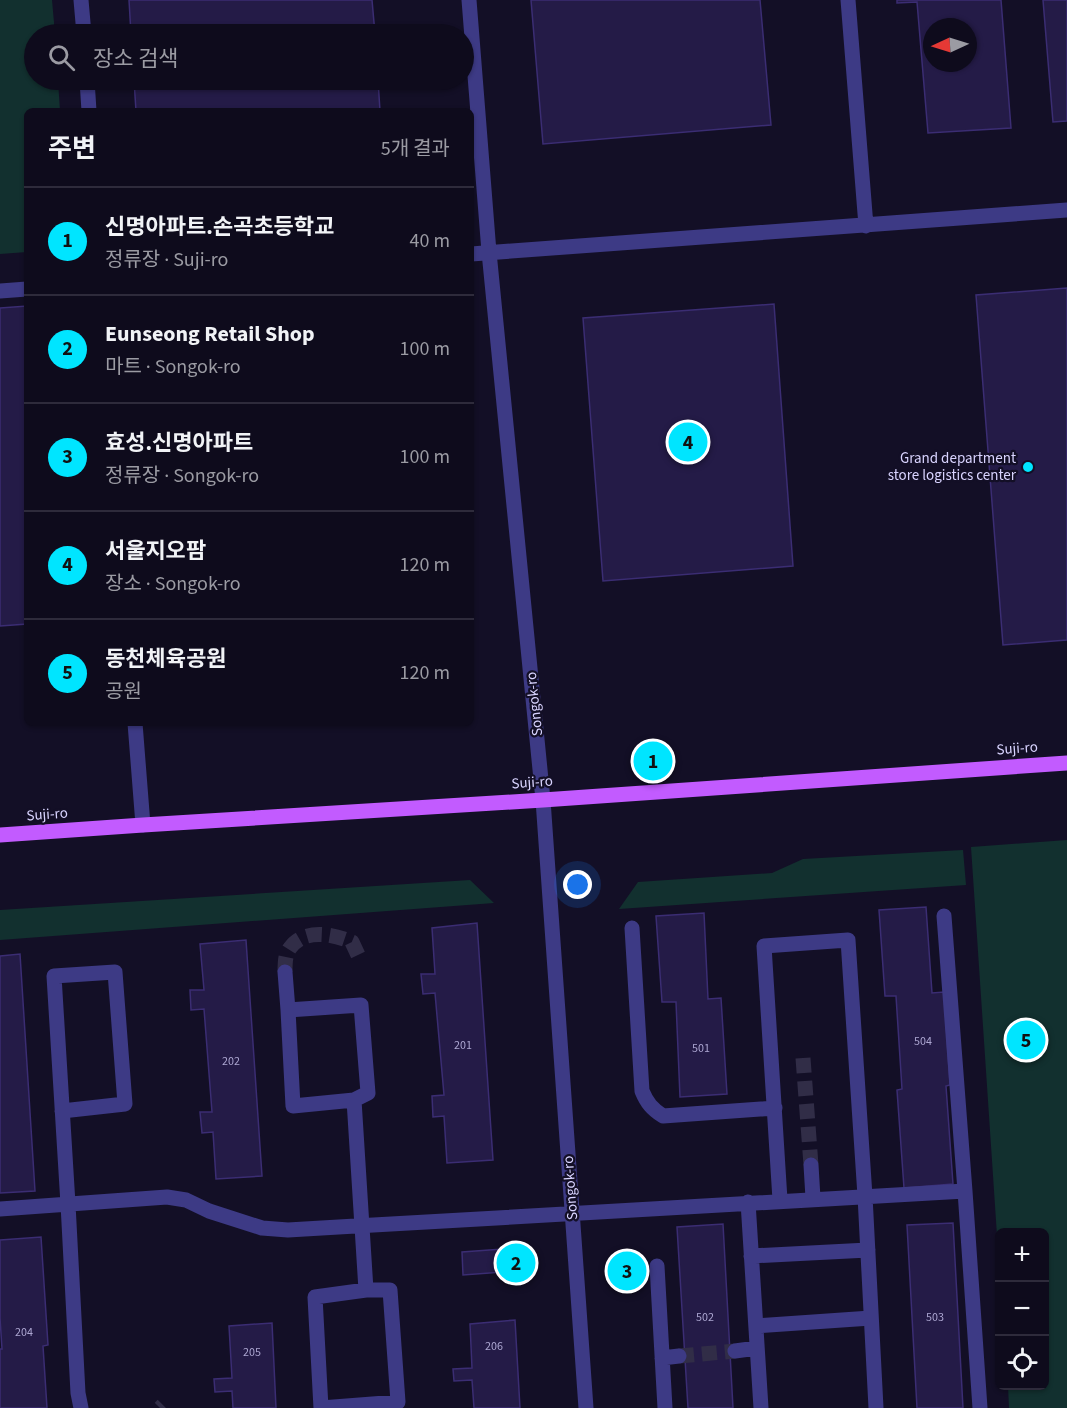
<!DOCTYPE html>
<html lang="ko">
<head>
<meta charset="utf-8">
<style>
	:root { --surface:#0e0b1c; --page:#171425; --text:#f1f3f6; --muted:#9b9ba3; --line:#2e2b3b; --accent:#00e5ff }
	body { margin:0; font-family:"Source Sans 3","Noto Sans KR",sans-serif; background:var(--page); color:var(--text) }
	.controls { position:absolute; right:18px; bottom:18px; display:grid; overflow:hidden; border-radius:9px; box-shadow:0 2px 4px #0004 }
	.controls button { width:54px; height:54px; display:grid; place-items:center; padding:0; border:0; border-bottom:2px solid var(--line); background:var(--surface); color:var(--text); font:30px sans-serif }
	.compass { position:absolute; left:923px; top:18px; width:54px; height:54px; border-radius:50%; background:var(--surface); box-shadow:0 2px 4px #0004; rotate:266deg }
	.you { position:absolute; left:578px; top:885px; width:21px; height:21px; margin:-15px; border:4px solid #fff; border-radius:50%; background:#1a73e8; box-shadow:0 0 0 9px #1a73e833 }
	.badge { display:grid; place-items:center; width:39px; height:39px; border-radius:50%; background:var(--accent); color:#111; font-size:20px; font-weight:700 }
	.pin { position:absolute; translate:-50% -50%; border:3px solid #fff; box-shadow:0 2px 6px #0006 }
	.list { margin:0; padding:0; list-style:none }
	h2 { display:flex; justify-content:space-between; align-items:center; height:78px; margin:0; padding:0 24px; font-size:26px }
	h2 small { font-size:20px; font-weight:400; color:var(--muted) }
	.list li { display:grid; grid-template-columns:39px 1fr auto; gap:18px; align-items:center; box-sizing:border-box; height:108px; padding:0 24px; border-top:2px solid var(--line) }
	.list b { display:block; font-size:22px; white-space:nowrap }
	.list p { margin:0; font-size:20px; white-space:nowrap; color:var(--muted) }
	.list em { font-size:20px; font-style:normal; color:var(--muted) }
	.icon { flex:none; width:33px; height:33px; fill:none; stroke:currentColor; stroke-width:2; stroke-linecap:round; stroke-linejoin:round }
	.map { position:relative; flex:none; width:1067px; height:1408px; overflow:hidden }
	.search { position:absolute; background:var(--surface); box-shadow:0 2px 4px #0004; left:24px; top:24px; width:450px; height:66px; display:flex; align-items:center; gap:15px; box-sizing:border-box; padding:0 21px; border-radius:33px; color:var(--muted); font-size:22px }
	.panel { position:absolute; background:var(--surface); box-shadow:0 2px 4px #0004; left:24px; top:108px; width:450px; height:618px; border-radius:9px }
	.map>svg:first-child { display:block }
	.green { fill:#12302f }
	.building { fill:#241b47; stroke:#3b2d73; stroke-width:1.5; fill-rule:evenodd }
	.lines { fill:none; stroke-linecap:round; stroke-linejoin:round }
	.minor-tunnel { stroke:#312d47; stroke-width:15; stroke-dasharray:15 8; stroke-linecap:butt }
	.minor { stroke:#3d3a85; stroke-width:15 }
	.major { stroke:#c25bff; stroke-width:15 }
	.poi-dot { fill:#00e5ff; stroke:#130f26; stroke-width:2 }
	.labels { text-anchor:middle; stroke-width:4.5; stroke-linejoin:round; paint-order:stroke }
	.number-label { font-size:12px; fill:#aca6d1 }
	.poi-label { font-size:15px; fill:#d9d4ff; stroke:#130f26; text-anchor:end }
	.street-label { font-size:15px; fill:#d9d4ff; stroke:#130f26 }
</style>
</head>
<body>
<div class="map">
<svg width="1067" height="1408" viewBox="0 0 1067 1408">
	<rect width="100%" height="100%" fill="#130f26"/>
	<path class="green" d="M0 0H52L55 34H34V80H58L60 111H27V252L0 254Z
		M1067 840V1408H1009L1008 1386H1044V1232H1000L999 1265 971 847Z
		M963 850 966 885 619 909 638 882 772 873 803 859Z
		M470 880 494 903 0 940V910Z"/>
	<path class="building" d="M129 0H372L375 34H131Z
		M531 0H760L771 125 543 144Z
		M897 0H1001L1011 128 928 133 917 2 897 3ZM932 27H968V63H932Z
		M1043 0H1067V121L1053 122Z
		M134 80H378L380 111H136Z
		M1067 288V640L1003 645 976 295Z
		M774 304 793 566 603 581 583 318Z
		M27 306V624L0 626V308Z
		M926 907 932 993 944 992 950 1085 946 1086 953 1184 904 1188 897 1090 902 1089 896 996H885L879 910Z
		M704 913 708 999 721 998 727 1094 680 1097 676 1002H662L656 916Z
		M477 923 493 1160 447 1163 444 1116 433 1117 432 1096 444 1095 435 993 423 994 421 974H435L432 928Z
		M246 940 262 1176 216 1179 213 1132 202 1133 200 1112H212L204 1009 191 1010 190 990H204L200 944Z
		M20 954 35 1191 0 1193V956Z
		M953 1223 963 1408H917L907 1225Z
		M723 1224 733 1408H688L677 1227Z
		M41 1237 48 1345 43 1346 47 1408H0V1349H2L0 1318V1240Z
		M529 1247 531 1270 463 1275 462 1252Z
		M515 1320 520 1408H474L472 1380 454 1381 453 1369 472 1368 470 1324Z
		M272 1323 276 1408H233L232 1391 215 1392 214 1379 232 1378 229 1326Z"/>
	<g class="lines">
		<path class="minor-tunnel" d="M285 972C285 964 285 954 290 948 304 928 333 934 352 942L358 955
			M803 1058 811 1165
			M679 1356 735 1351
			M160 1408 163 1405"/>
		<path class="minor" d="M81 0 84 34
			M469 0 489 252 543 800 586 1408
			M848 0 866 226
			M87 80 89 111
			M471 254 1067 210
			M0 291 27 289
			M135 723 143 825
			M944 916 965 1191 980 1408
			M632 928 642 1091C647 1103 652 1109 663 1116L775 1108
			M285 972 288 1010
			M354 1100 293 1106 288 1010 361 1005 368 1093 354 1100 366 1290H390L398 1402 321 1408 315 1297 366 1290
			M62 1111 125 1104 115 972 54 976 68 1204 78 1393 81 1408
			M811 1165 813 1198
			M780 1200 764 946 848 940 865 1196 876 1408
			M748 1202 761 1408
			M0 1209 167 1197 186 1200 209 1211 262 1228 288 1230C514 1217 740 1202 965 1191
			M751 1256 868 1250
			M657 1266 665 1408
			M756 1326 871 1318
			M735 1351 757 1348
			M662 1358 679 1356"/>
		<path class="major" d="M0 835 143 825 543 800 1067 763"/>
	</g>
	<circle class="poi-dot" cx="1028" cy="467" r="6"/>
	<g class="labels">
		<g class="number-label">
			<text x="923" y="1045">504</text>
			<text x="463" y="1049">201</text>
			<text x="701" y="1052">501</text>
			<text x="231" y="1065">202</text>
			<text x="705" y="1321">502</text>
			<text x="935" y="1321">503</text>
			<text x="24" y="1336">204</text>
			<text x="494" y="1350">206</text>
			<text x="252" y="1356">205</text>
		</g>
		<g class="poi-label">
			<text x="1016" y="463">Grand department<tspan x="1016" dy="17">store logistics center</tspan></text>
		</g>
		<g class="street-label">
			<text transform="translate(534 704) rotate(-96)" y="5">Songok-ro</text>
			<text transform="translate(1017 748) rotate(-4)" y="5">Suji-ro</text>
			<text transform="translate(532 782) rotate(-4)" y="5">Suji-ro</text>
			<text transform="translate(47 814) rotate(-4)" y="5">Suji-ro</text>
			<text transform="translate(570 1188) rotate(-94)" y="5">Songok-ro</text>
		</g>
	</g>
</svg>
<div class="controls">
<button>+</button>
<button>−</button>
<button><svg class="icon" aria-label="locate" viewBox="0 0 24 24"><circle cx="12" cy="12" r="6"/><path d="M12 2v4M12 18v4M2 12h4M18 12h4"/></svg></button>
</div>
<svg class="compass" viewBox="-18 -18 36 36"><path d="M0-13l5 13h-10z" fill="#e53935"/><path d="M0 13l5-13h-10z" fill="#9b9ba3"/></svg>
<div class="you"></div>
<div class="pin badge" style="left:653px;top:761px">1</div>
<div class="pin badge" style="left:516px;top:1263px">2</div>
<div class="pin badge" style="left:627px;top:1271px">3</div>
<div class="pin badge" style="left:688px;top:442px">4</div>
<div class="pin badge" style="left:1026px;top:1040px">5</div>
<div class="search"><svg class="icon" aria-label="search" viewBox="0 0 24 24"><circle cx="10" cy="10" r="6"/><path d="M15 15l6 6"/></svg>장소 검색</div>
<section class="panel">
<h2>주변<small>5개 결과</small></h2>
<ul class="list">
<li><span class="badge">1</span><div><b>신명아파트.손곡초등학교</b><p>정류장 · Suji-ro</p></div><em>40 m</em></li>
<li><span class="badge">2</span><div><b>Eunseong Retail Shop</b><p>마트 · Songok-ro</p></div><em>100 m</em></li>
<li><span class="badge">3</span><div><b>효성.신명아파트</b><p>정류장 · Songok-ro</p></div><em>100 m</em></li>
<li><span class="badge">4</span><div><b>서울지오팜</b><p>장소 · Songok-ro</p></div><em>120 m</em></li>
<li><span class="badge">5</span><div><b>동천체육공원</b><p>공원</p></div><em>120 m</em></li>
</ul>
</section>
</div>
</body>
</html>
